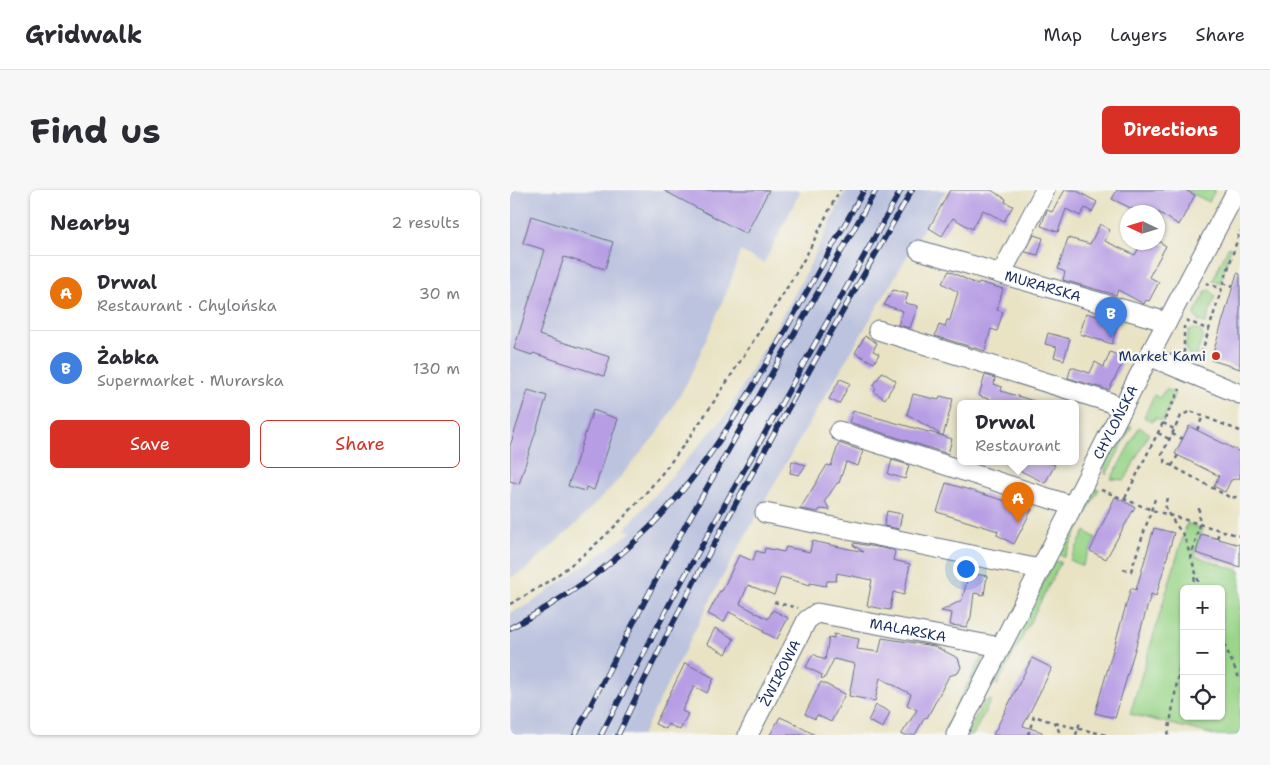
<!DOCTYPE html>
<html lang="en">
<head>
<meta charset="utf-8">
<style>
	:root { --surface:#fff; --page:#f7f7f7; --text:#2b2b33; --muted:#7c7c81; --line:#e1e1e2; --accent:#d93025 }
	body { margin:0; font-family:"Shantell Sans",sans-serif; background:var(--page); color:var(--text) }
	.controls { position:absolute; right:15px; bottom:15px; display:grid; overflow:hidden; border-radius:8px; box-shadow:0 1px 4px #0004 }
	.controls button { width:45px; height:45px; display:grid; place-items:center; padding:0; border:0; border-bottom:1px solid var(--line); background:var(--surface); color:var(--text); font:25px sans-serif }
	.compass { position:absolute; left:610px; top:15px; width:45px; height:45px; border-radius:50%; background:var(--surface); box-shadow:0 1px 4px #0004; rotate:274deg }
	.you { position:absolute; left:455px; top:378px; width:18px; height:18px; margin:-12px; border:4px solid #fff; border-radius:50%; background:#1a73e8; box-shadow:0 0 0 8px #1a73e833 }
	.badge { display:grid; place-items:center; width:32px; height:32px; border-radius:50%; background:var(--accent); color:#fff; font-size:16px; font-weight:700 }
	.pin { position:absolute; translate:-50% -41px; filter:drop-shadow(0 1px 2px #0008) }
	.pin::after { content:''; position:absolute; top:26px; width:18px; height:15px; background:inherit; clip-path:polygon(0 0,100% 0,50% 100%) }
	.popup { position:absolute; left:447px; top:210px; width:122px; height:65px; box-sizing:border-box; display:grid; place-content:center; border-radius:8px; background:var(--surface); filter:drop-shadow(0 1px 4px #0005); font-size:16px; white-space:nowrap; color:var(--muted) }
	.popup b { font-size:19px; color:var(--text) }
	.popup::after { content:''; position:absolute; left:50%; top:100%; margin-left:-10px; border:10px solid transparent; border-top-color:var(--surface) }
	.list { margin:0; padding:0; list-style:none }
	h2 { display:flex; justify-content:space-between; align-items:center; height:65px; margin:0; padding:0 20px; font-size:21px }
	h2 small { font-size:16px; font-weight:400; color:var(--muted) }
	.list li { display:grid; grid-template-columns:32px 1fr auto; gap:15px; align-items:center; box-sizing:border-box; height:75px; padding:0 20px; border-top:1px solid var(--line) }
	.list b { display:block; font-size:19px; white-space:nowrap }
	.list p { margin:0; font-size:16px; white-space:nowrap; color:var(--muted) }
	.list em { font-size:16px; font-style:normal; color:var(--muted) }
	.actions { display:flex; gap:10px; padding:15px 20px }
	.actions a { flex:1; padding:11px 0; border:1px solid var(--accent); border-radius:8px; text-align:center; font-size:18px; color:var(--accent) }
	.actions .main { background:var(--accent); color:#fff }
	.icon { flex:none; width:28px; height:28px; fill:none; stroke:currentColor; stroke-width:2; stroke-linecap:round; stroke-linejoin:round }
	.map { position:relative; flex:none; width:730px; height:545px; overflow:hidden; border-radius:8px }
	header { display:flex; align-items:center; gap:30px; box-sizing:border-box; height:70px; padding:0 25px; background:var(--surface); border-bottom:1px solid var(--line) }
	header strong { font-size:24px }
	nav { display:flex; gap:28px; margin-inline-start:auto; font-size:18px }
	.intro { display:flex; align-items:center; justify-content:space-between; box-sizing:border-box; height:120px; padding:0 30px }
	h1 { margin:0; font-size:35px }
	.button { padding:12px 22px; border-radius:8px; background:var(--accent); color:#fff; font-size:18px; font-weight:700 }
	main { display:flex; gap:30px; padding:0 30px }
	aside { flex:1; background:var(--surface); border-radius:8px; box-shadow:0 1px 4px #0004 }
	.map>svg:first-child { display:block }
	.industrial { fill:#bcc3de }
	.green { fill:#9ad589; stroke:#5a8274; fill-rule:evenodd }
	.building { fill:#b79de4 }
	.lines { fill:none; stroke-linecap:round; stroke-linejoin:round }
	.minor-casing { stroke:#636e82; stroke-width:21 }
	.path { stroke:#636e82; stroke-width:2.5; stroke-dasharray:4 4; stroke-linecap:butt }
	.minor { stroke:#fff; stroke-width:19 }
	.rail-casing { stroke:#1b2f5e; stroke-width:5.5 }
	.rail { stroke:#f6f6f2; stroke-width:4; stroke-dasharray:11; stroke-linecap:butt }
	.poi-dot { fill:#c8321e; stroke:#f6f6f2; stroke-width:2 }
	.labels { text-anchor:middle; stroke-width:5; stroke-linejoin:round; paint-order:stroke }
	.street-label { font-size:14px; fill:#1b2f5e; stroke:#f6f6f2 }
	.poi-label { font-size:14px; fill:#1b2f5e; stroke:#f6f6f2; text-anchor:end }
</style>
</head>
<body>
<header>
<strong>Gridwalk</strong>
<nav><a>Map</a><a>Layers</a><a>Share</a></nav>
</header>
<div class="intro"><h1>Find us</h1><a class="button">Directions</a></div>
<main>
<aside>
<h2>Nearby<small>2 results</small></h2>
<ul class="list">
<li><span class="badge" style="background:#e8710a">A</span><div><b>Drwal</b><p>Restaurant · Chylońska</p></div><em>30 m</em></li>
<li><span class="badge" style="background:#3f7fe0">B</span><div><b>Żabka</b><p>Supermarket · Murarska</p></div><em>130 m</em></li>
</ul>
<div class="actions"><a class="main">Save</a><a>Share</a></div>
</aside>
<div class="map">
<svg width="730" height="545" viewBox="0 0 730 545">
	<rect width="100%" height="100%" fill="#f6f6f2"/>
	<filter id="ink" filterUnits="userSpaceOnUse"><feTurbulence type="fractalNoise" baseFrequency=".02" numOctaves="2"/><feDisplacementMap in="SourceGraphic" scale="10" xChannelSelector="R" yChannelSelector="G"/><feConvolveMatrix kernelMatrix="1 2 1 2 8 2 1 2 1" color-interpolation-filters="sRGB"/></filter>
	<filter id="wash" filterUnits="userSpaceOnUse"><feTurbulence type="fractalNoise" baseFrequency=".0096" numOctaves="4" result="noise"/><feDisplacementMap in="SourceGraphic" scale="20" xChannelSelector="R" yChannelSelector="G"/><feGaussianBlur stdDeviation="1.12" result="paint"/><feColorMatrix in="noise" values="0 0 0 0 0 0 0 0 0 0 0 0 0 0 0 0 0 1.4 0 .05"/><feComposite in="paint" operator="in"/></filter>
	<g filter="url(#wash)">
		<rect width="100%" height="100%" fill="#e9e3c4"/>
		<path class="industrial" d="M0 0H291L254 73 230 61 220 94 179 189 149 241 109 289 64 336 15 380 0 388Z
			M336 0H436L277 271 207 397 132 545H0V423L20 414 123 341 114 340 216 225 293 89Z"/>
		<path class="green" d="M675 0H705L699 12Z
			M718 57 721 58 710 94 703 90Z
			M700 100 705 106 696 133 689 131 684 125 696 101Z
			M684 139 691 141 693 146 686 167 678 164 675 156 679 140Z
			M656 199 665 203 653 231 645 228 643 232 634 227 644 205 649 208Z
			M622 236 596 285 594 277 612 241 616 237Z
			M629 237 639 243 615 290 601 289Z
			M584 299H589L554 367 550 365 549 363Z
			M677 333 692 339 685 366 730 381V545H705L620 524ZM674 399H711V526H674Z
			M575 341 586 348 572 376 560 370Z
			M544 371 551 372 487 496 484 491 485 488Z
			M473 464 474 469 437 543 434 541Z
			M477 510H481L463 545H456L472 515Z"/>
		<g id="blocks">
			<path class="building" d="M153 0H259L236 44Z
				M440 0H481L496 9 495 12 503 16 494 31 473 20 462 39 443 28 432 46 419 38Z
				M555 0H565L587 12 582 22 575 18 570 26 556 19 548 42 531 36 537 20 542 22Z
				M607 0H675L685 5 669 35 648 22H629L602 9Z
				M21 26 103 52 95 79 54 67 29 145 100 167 94 186 23 163 22 165 4 159 35 60 13 53Z
				M590 34 600 40 595 51 625 65 632 52H650L656 56 639 87 649 92 639 111 636 110 634 114 608 100 606 105 553 90 555 82 548 79 558 48 580 54Z
				M524 45 533 48 528 65 515 62Z
				M439 81 468 95 469 92 493 99 487 120 493 122 487 141 481 139 475 161 425 146 429 135 435 137 437 130H440L448 102 432 93Z
				M727 83 730 84V179L701 170Z
				M383 100 398 104 395 113 408 116 400 138 388 135 393 121 374 115Z
				M576 123 608 132 602 154 570 144Z
				M538 143 560 149 554 170 544 167 547 157 535 154Z
				M355 146 367 153 363 161 369 164 364 173 345 163Z
				M600 162 615 168 599 200 558 188 561 177 580 183 585 172 594 177Z
				M372 182 386 191 375 209 364 202 366 198 363 196Z
				M475 185 485 188 484 194 492 197 491 201 527 212V214H481L482 210 469 206Z
				M330 189 340 193 329 214 319 209Z
				M18 200 37 206 9 294 0 291V256Z
				M403 204 429 210 430 206 443 209 433 246 442 249 438 264 339 232 343 221 433 246 397 224Z
				M83 220 108 229 84 300 76 297 75 301 58 296Z
				M679 236 730 262V288L721 290 715 302 704 296 709 286 665 264Z
				M329 253 353 261 348 276 336 272 329 293H327L315 311 320 320 310 319 308 322 290 319 317 275 321 276Z
				M382 270 399 275 395 289 378 284Z
				M282 271 296 275 289 285 280 283Z
				M493 272H538L545 275 535 293Z
				M436 293 522 319 504 354 487 345 488 341 427 322Z
				M605 307 625 317 596 369 580 361Z
				M377 321 392 324 389 339 374 336Z
				M644 338 664 343 646 406 641 404 605 528 585 523 621 398 626 400Z
				M691 344 730 355V377L686 363Z
				M302 351 354 362 343 355 344 353 383 360 385 362 383 370 400 374 394 405 383 402 380 420 357 416 362 390 327 383 326 391H317L316 396 300 393V395L271 387 264 405 238 395 230 414 258 429 263 420 278 428 267 449 253 442 254 440 219 422 214 432 198 424 210 401H212L229 365 243 371 246 361 254 363 255 358 274 362 276 357 300 362Z
				M459 383 477 386 474 405 464 403 461 427 457 437 440 435 442 423 431 421 452 410Z
				M205 438 224 449 216 464 197 454Z
				M324 444 349 449 347 459 369 462 372 448 424 456 448 468 451 477 448 483 439 486 417 528 415 527 405 545H391L407 520 397 515 401 504 370 488 365 511 339 506 345 474 324 469 314 489 311 488 312 485 296 477 303 464 315 470 319 447 324 448Z
				M522 468 542 478 513 536 532 542V545H483Z
				M175 473 204 488 197 503 184 496 172 521 178 524 170 540 158 534 156 539 145 534Z
				M311 492 335 504 321 532 307 525 305 529 295 524Z
				M366 515 380 522 373 538 358 531Z
				M270 527 279 531 305 545H260Z"/>
		</g>
	</g>
	<g filter="url(#ink)">
		<use href="#blocks" fill-opacity="0" stroke="#636e82" stroke-width="1"/>
		<g class="lines">
			<defs>
				<g id="minor">
					<path id="s1" d="M409 60 657 132"/>
					<path d="M491 84 535 0"/>
					<path d="M368 140 599 212 612 220"/>
					<path d="M639 166 730 204"/>
					<path d="M329 241 563 316"/>
					<path d="M255 323 530 379"/>
					<path id="s2" d="M238 545 297 430 307 423 490 457"/>
					<path id="s3" d="M446 545 639 166 727 0"/>
				</g>
			</defs>
			<use href="#minor" class="minor-casing"/>
			<path class="path" d="M696 93 712 99
				M713 93 723 96
				M676 130 699 140
				M674 163V136
				M689 171 730 41
				M653 233 664 239
				M687 240 693 226
				M730 241 680 221 671 226 652 264 655 272 721 308 730 306
				M648 243 659 249
				M662 244 673 249
				M662 276 668 265
				M591 300 642 320 730 346
				M615 308 670 199
				M657 308 655 315 659 325 674 346 691 399
				M707 348 710 340
				M681 369 689 335V316
				M613 379 621 381 646 306
				M683 399 685 385
				M264 412 288 418
				M0 414C103 360 168 269 229 173 252 137 276 101 297 64 308 43 318 21 330 0
				M711 447 730 490
				M545 533 596 545
				M518 545 524 526 545 533 551 545
				M566 545 570 532
				M658 545 674 451"/>
			<use href="#minor" class="minor"/>
			<defs>
				<path id="rail" d="M0 438C51 411 99 378 140 337 193 283 230 220 267 155 296 103 325 52 354 0
					M65 545 161 361 366 0
					M91 545 163 407 391 0
					M108 545C196 358 300 179 402 0"/>
			</defs>
			<use href="#rail" class="rail-casing"/>
			<use href="#rail" class="rail"/>
		</g>
	</g>
	<circle class="poi-dot" cx="706" cy="166" r="5"/>
	<g class="labels">
		<g class="street-label">
			<text dy="5" stroke="none"><textPath href="#s1" startOffset="129">MURARSKA</textPath></text>
			<text dy="5" stroke="none"><textPath href="#s3" startOffset="351">CHYLOŃSKA</textPath></text>
			<text dy="5" stroke="none"><textPath href="#s2" startOffset="234">MALARSKA</textPath></text>
			<text dy="5" stroke="none"><textPath href="#s2" startOffset="70">ŻWIROWA</textPath></text>
		</g>
		<g class="poi-label">
			<text x="696" y="171">Market Kami</text>
		</g>
	</g>
</svg>
<div class="controls">
<button>+</button>
<button>−</button>
<button><svg class="icon" aria-label="locate" viewBox="0 0 24 24"><circle cx="12" cy="12" r="6"/><path d="M12 2v4M12 18v4M2 12h4M18 12h4"/></svg></button>
</div>
<svg class="compass" viewBox="-18 -18 36 36"><path d="M0-13l5 13h-10z" fill="#e53935"/><path d="M0 13l5-13h-10z" fill="#7c7c81"/></svg>
<div class="you"></div>
<div class="pin badge" style="left:508px;top:333px;background:#e8710a">A</div>
<div class="popup"><b>Drwal</b>Restaurant</div>
<div class="pin badge" style="left:601px;top:148px;background:#3f7fe0">B</div>
</div>
</main>
</body>
</html>
